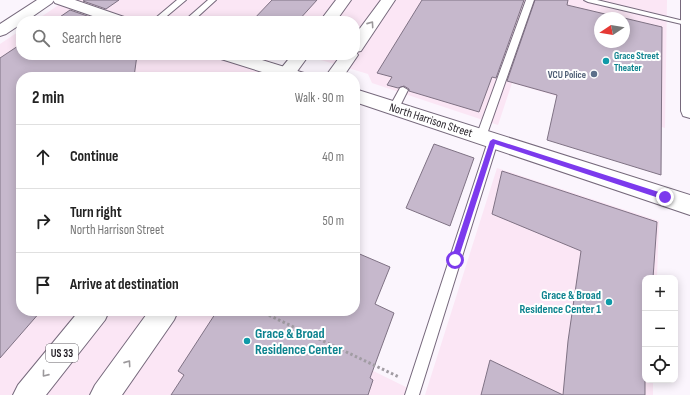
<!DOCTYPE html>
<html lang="en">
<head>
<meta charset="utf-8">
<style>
	:root { --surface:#fff; --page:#f2f2f2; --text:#222; --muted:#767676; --line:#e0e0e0 }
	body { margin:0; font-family:"Sofia Sans Condensed",sans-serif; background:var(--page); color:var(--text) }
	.controls { position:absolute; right:12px; bottom:12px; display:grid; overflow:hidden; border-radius:8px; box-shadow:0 2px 10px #0003 }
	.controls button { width:36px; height:36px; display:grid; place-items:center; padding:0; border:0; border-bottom:1px solid var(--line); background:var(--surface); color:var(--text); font:20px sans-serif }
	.compass { position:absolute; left:594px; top:12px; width:36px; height:36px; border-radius:50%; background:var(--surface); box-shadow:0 2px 10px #0003; rotate:258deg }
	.stop { position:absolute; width:12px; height:12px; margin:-9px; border:3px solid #7c3aed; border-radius:50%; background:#fff }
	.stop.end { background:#7c3aed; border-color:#fff; box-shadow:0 1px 4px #0008 }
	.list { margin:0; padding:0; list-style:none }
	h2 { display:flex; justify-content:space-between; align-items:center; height:52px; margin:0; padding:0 16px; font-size:17px }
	h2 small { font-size:13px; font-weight:400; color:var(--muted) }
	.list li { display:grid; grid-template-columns:26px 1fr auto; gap:12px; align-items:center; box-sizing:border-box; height:64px; padding:0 16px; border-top:1px solid var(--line) }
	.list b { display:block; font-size:15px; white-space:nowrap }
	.list p { margin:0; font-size:13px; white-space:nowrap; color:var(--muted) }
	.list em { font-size:13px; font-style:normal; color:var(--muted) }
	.icon { flex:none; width:22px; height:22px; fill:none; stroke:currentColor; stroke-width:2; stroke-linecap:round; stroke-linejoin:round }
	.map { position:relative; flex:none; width:690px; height:395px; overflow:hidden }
	.search { position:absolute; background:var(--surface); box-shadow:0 2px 10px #0003; left:16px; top:16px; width:344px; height:44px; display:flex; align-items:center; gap:10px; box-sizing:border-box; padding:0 14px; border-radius:16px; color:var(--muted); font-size:15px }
	.panel { position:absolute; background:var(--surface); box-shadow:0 2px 10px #0003; left:16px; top:72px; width:344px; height:244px; border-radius:16px }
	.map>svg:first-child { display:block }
	.education { fill:#fbe6f5; fill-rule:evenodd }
	.building { fill:#c6b8cc; stroke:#7f7284 }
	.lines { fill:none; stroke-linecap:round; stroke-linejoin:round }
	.service-casing { stroke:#76697c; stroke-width:2 }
	.tertiary-casing { stroke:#76697c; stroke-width:2 }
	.secondary-casing { stroke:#76697c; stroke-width:2 }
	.primary-casing { stroke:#76697c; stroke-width:2 }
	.path { stroke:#a19ca3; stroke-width:3; stroke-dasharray:2.5 2.5; stroke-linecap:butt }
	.service { fill:#fff; fill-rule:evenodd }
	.tertiary { fill:#fff; fill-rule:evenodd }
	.secondary { fill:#fff; fill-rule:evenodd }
	.primary { fill:#fff; fill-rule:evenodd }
	.oneway { stroke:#9c999c }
	.route { fill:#7c3aed }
	.culture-dot { fill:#0f9aa8; stroke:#fff; stroke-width:1.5 }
	.service-dot { fill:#5c6f8a; stroke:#fff; stroke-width:1.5 }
	.labels { text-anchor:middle; stroke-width:4; stroke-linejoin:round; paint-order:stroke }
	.far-culture-label { font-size:10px; font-weight:bold; fill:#0d838f; stroke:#fff; text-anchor:start }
	.far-service-label { font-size:10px; font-weight:bold; fill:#4e5e75; stroke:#fff; text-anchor:end }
	.shield { fill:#fff; stroke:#646166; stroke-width:1 }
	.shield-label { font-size:11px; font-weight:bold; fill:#221d24 }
	.street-label { font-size:12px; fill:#221d24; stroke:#fff }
	.culture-label { font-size:12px; font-weight:bold; fill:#0d838f; stroke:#fff; text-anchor:end }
	.near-culture-label { font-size:14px; font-weight:bold; fill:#0d838f; stroke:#fff; text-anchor:start }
</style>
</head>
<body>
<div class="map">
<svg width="690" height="395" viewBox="0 0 690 395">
	<rect width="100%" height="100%" fill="#fbf5fd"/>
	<path class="education" d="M66 0H667L665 128 512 83 498 125 372 83 368 74 304 55H355V21H35ZM600 18H624V42H600Z
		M21 30V55H273L254 77H21V311H252L422 395H0V44Z
		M497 168 659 221 657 278H645V380H653V395H425Z"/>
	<path class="building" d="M85 0H119L106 9 83 1Z
		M272 0H317L298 21H252Z
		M422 0H524L496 78 492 77 479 112 409 91V89L404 86 398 88 387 85 392 77 377 73Z
		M535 0H568L567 5 622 18H600V42H624V18L662 27 661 175 547 140 557 95 507 81Z
		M70 10 93 18 89 21H54Z
		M21 44V55H137L134 77H21V311H41L0 358V58Z
		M434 144 474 158 450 226 406 208Z
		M502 171 657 222 653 278H645V395H481L490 360 563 395 568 341 581 251 492 214Z
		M355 252 390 267 375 304 394 313 370 378 373 380 368 395H171L184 375 178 371 217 311H355Z"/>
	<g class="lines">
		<defs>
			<path id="service" d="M177 0H186L161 21H152Z
				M208 0H216L193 21H184Z
				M526 0H534L486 137 484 140H478L476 137Z
				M584 0H597L688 22H690V26L588 2Z
				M403 87 408 90 399 108 397 110H391L389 108 400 88Z
				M493 137 497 138 498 141 419 395H405L488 141 489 138Z"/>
			<path id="tertiary" d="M37 0H54L52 3 26 21H21V24L6 34 0 36V24Z
				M681 0H690V118L683 116 681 111Z
				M355 89 690 195V215L355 102Z"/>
			<path id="secondary" d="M53 0H75L127 18 130 21H107L55 3Z
				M219 55H246L304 73 307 77H278L221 59Z"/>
			<path id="primary" d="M336 0H351L336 21H320Z
				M381 0H395L361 51 356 52 358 55 343 77H325L341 55H355V35Z
				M292 55H309L293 77H274Z
				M79 311H109L105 320 46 395H13L18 385Z
				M149 311H178L174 320 122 395H90L95 385Z"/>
		</defs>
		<use href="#service" class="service-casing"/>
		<use href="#tertiary" class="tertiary-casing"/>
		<use href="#secondary" class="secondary-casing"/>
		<use href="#primary" class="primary-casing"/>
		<path class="path" d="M260 311 399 377"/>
		<use href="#service" class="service"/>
		<use href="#tertiary" class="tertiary"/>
		<use href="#secondary" class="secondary"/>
		<use href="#primary" class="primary"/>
	</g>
	<defs><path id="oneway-chevron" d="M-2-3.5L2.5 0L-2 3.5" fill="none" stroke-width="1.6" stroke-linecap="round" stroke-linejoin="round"/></defs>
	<g class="oneway">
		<use href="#oneway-chevron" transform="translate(371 24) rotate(-55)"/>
		<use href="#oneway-chevron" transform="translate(128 363) rotate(-55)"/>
		<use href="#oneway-chevron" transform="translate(45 374) rotate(129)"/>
	</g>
	<path class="route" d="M493 139 665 194 668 197 665 200 495 144 458 260 455 263 451 260 490 141Z"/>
	<g class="culture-dot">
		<circle cx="606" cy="61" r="4"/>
		<circle cx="609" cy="302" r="4"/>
		<circle cx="247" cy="341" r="4"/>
	</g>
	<circle class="service-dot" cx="594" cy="74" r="4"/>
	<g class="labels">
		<g class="far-culture-label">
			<text x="614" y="59">Grace Street<tspan x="614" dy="12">Theater</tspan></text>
		</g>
		<g class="far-service-label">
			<text x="586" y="78">VCU Police</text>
		</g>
		<rect class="shield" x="46" y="344" width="32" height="18" rx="3"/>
		<g class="shield-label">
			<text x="62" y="357">US 33</text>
		</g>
		<g class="street-label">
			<text transform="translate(431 120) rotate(18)" y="4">North Harrison Street</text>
		</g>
		<g class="culture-label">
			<text x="601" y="299">Grace &amp; Broad<tspan x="601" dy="14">Residence Center 1</tspan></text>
		</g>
		<g class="near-culture-label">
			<text x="255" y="338">Grace &amp; Broad<tspan x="255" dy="16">Residence Center</tspan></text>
		</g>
	</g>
</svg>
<div class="controls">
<button>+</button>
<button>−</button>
<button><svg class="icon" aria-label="locate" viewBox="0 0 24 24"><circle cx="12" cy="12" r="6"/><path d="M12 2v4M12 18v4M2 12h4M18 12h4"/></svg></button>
</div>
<svg class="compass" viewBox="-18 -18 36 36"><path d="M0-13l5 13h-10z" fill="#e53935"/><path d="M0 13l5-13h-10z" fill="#767676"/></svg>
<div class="stop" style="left:455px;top:260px"></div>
<div class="stop end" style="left:665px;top:197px"></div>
<div class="search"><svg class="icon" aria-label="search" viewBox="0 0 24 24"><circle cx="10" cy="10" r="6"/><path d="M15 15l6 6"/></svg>Search here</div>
<section class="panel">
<h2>2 min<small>Walk · 90 m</small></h2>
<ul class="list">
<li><svg class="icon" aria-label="ahead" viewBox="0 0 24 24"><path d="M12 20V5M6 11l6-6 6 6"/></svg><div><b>Continue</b></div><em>40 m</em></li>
<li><svg class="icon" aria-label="right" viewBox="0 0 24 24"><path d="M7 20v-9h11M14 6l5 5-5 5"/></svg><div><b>Turn right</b><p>North Harrison Street</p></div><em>50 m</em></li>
<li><svg class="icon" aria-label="arrive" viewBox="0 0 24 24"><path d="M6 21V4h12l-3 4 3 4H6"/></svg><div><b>Arrive at destination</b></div></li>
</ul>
</section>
</div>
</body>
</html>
